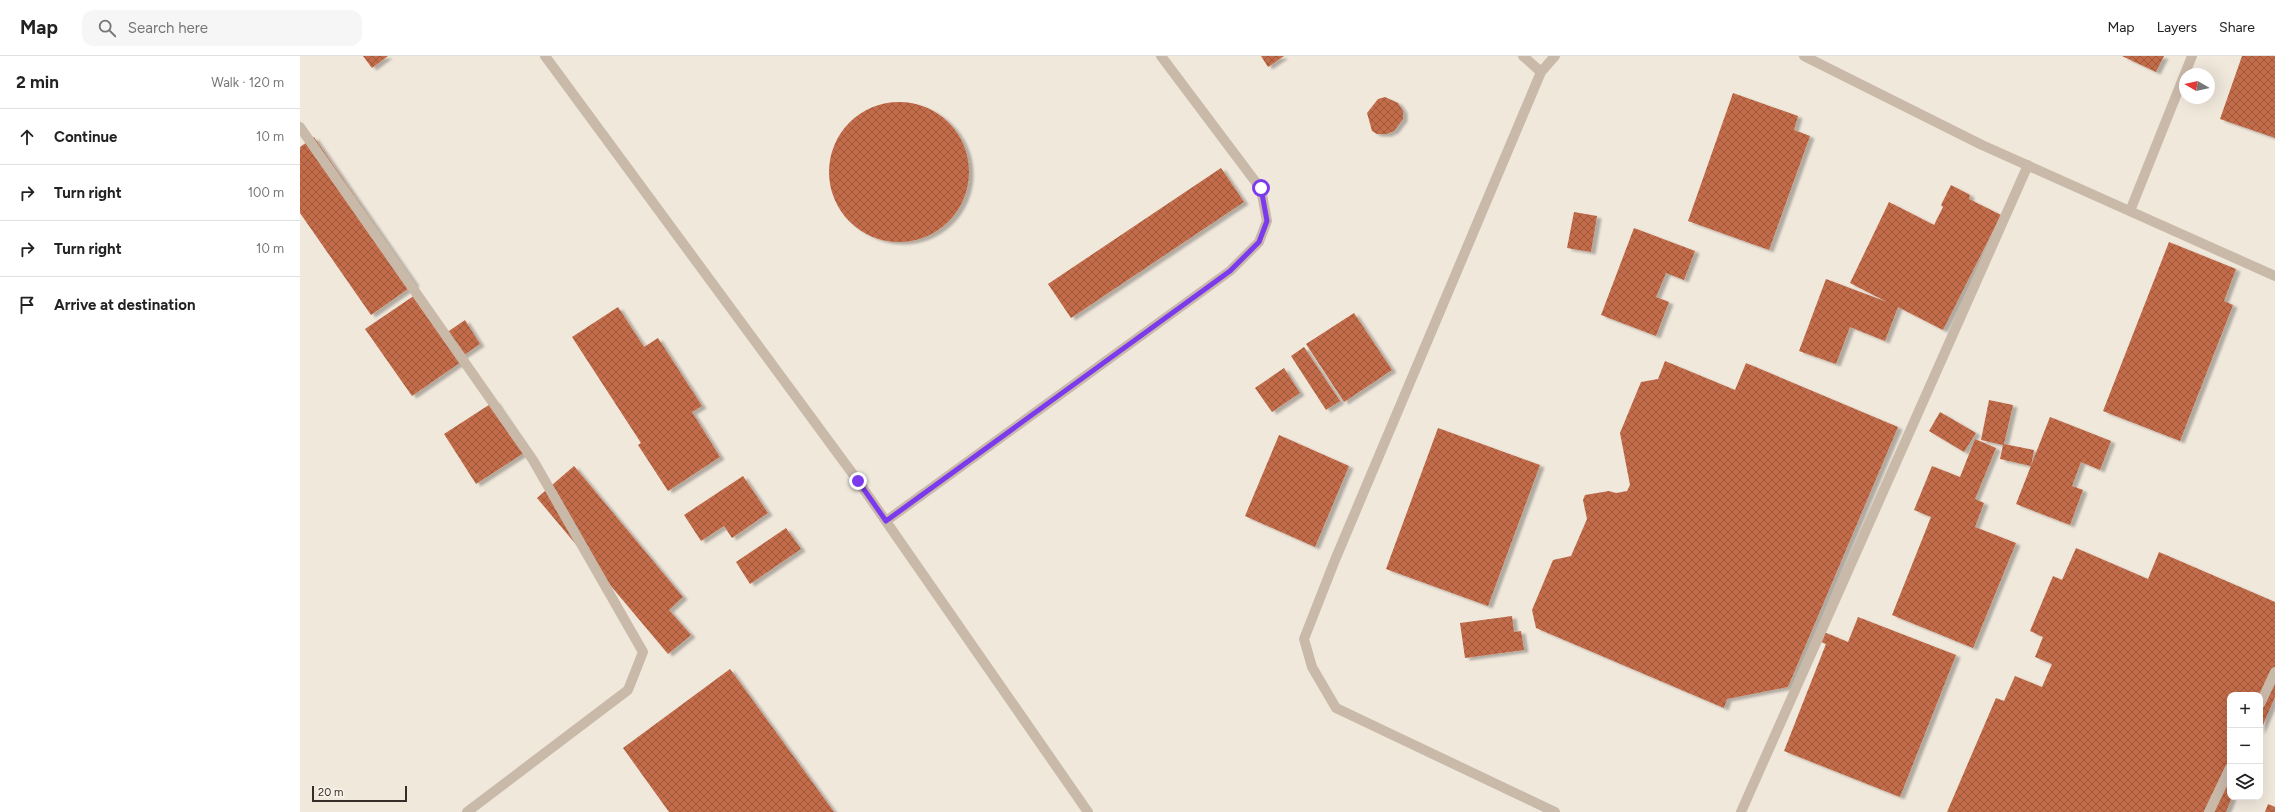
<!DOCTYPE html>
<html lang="en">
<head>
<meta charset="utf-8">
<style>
	:root { --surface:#fff; --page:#f6f6f6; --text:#222; --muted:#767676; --line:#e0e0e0 }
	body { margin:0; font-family:Figtree,sans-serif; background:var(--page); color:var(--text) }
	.controls { position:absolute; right:12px; bottom:12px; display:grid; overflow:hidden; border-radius:8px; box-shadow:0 4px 16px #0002 }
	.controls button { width:36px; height:36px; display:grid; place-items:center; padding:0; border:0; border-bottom:1px solid var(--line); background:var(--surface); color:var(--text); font:20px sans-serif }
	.compass { position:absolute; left:1879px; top:12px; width:36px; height:36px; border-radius:50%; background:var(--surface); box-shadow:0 4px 16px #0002; rotate:279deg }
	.scale { position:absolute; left:12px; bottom:10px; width:95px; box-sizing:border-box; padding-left:4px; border:2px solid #362d28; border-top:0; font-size:11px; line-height:14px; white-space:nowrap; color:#362d28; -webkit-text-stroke:3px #f9f2e9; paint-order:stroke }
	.stop { position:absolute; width:12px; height:12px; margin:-9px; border:3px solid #7c3aed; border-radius:50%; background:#fff }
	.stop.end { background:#7c3aed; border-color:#fff; box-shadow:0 1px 4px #0008 }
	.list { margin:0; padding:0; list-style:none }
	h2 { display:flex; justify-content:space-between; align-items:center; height:52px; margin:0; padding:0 16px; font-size:17px }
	h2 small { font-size:13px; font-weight:400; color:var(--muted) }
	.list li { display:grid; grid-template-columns:26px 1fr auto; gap:12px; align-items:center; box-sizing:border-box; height:56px; padding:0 16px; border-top:1px solid var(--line) }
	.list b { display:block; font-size:15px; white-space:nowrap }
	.list em { font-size:13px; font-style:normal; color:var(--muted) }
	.icon { flex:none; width:22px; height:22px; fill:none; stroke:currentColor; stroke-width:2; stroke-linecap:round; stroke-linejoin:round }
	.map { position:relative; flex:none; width:1975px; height:756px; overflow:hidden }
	header { display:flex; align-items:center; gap:24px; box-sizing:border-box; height:56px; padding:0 20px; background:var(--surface); border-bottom:1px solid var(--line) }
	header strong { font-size:19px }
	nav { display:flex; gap:22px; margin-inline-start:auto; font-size:14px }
	.search { width:280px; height:36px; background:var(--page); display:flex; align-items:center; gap:10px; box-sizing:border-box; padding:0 14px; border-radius:12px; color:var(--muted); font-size:15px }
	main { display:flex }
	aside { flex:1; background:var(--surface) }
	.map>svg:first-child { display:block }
	.building { fill:url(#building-cross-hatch); filter:url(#shadow) }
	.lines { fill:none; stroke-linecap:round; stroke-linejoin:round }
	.lane { stroke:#c9b9a9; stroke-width:10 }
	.route { stroke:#7c3aed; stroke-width:5 }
</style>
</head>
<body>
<header>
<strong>Map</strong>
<div class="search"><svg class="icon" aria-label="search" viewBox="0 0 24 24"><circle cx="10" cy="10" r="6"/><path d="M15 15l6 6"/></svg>Search here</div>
<nav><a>Map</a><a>Layers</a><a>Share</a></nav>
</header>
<main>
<aside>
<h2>2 min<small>Walk · 120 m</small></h2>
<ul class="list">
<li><svg class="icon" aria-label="ahead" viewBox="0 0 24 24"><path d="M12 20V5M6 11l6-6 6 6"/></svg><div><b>Continue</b></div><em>10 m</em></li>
<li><svg class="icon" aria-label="right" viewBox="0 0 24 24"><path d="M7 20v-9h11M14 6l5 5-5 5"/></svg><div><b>Turn right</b></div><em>100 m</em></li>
<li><svg class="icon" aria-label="right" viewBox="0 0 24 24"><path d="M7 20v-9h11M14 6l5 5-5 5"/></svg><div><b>Turn right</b></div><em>10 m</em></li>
<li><svg class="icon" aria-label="arrive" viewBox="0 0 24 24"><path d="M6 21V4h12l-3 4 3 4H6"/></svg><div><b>Arrive at destination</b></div></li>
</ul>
</aside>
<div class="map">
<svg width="1975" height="756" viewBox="0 0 1975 756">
	<defs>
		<pattern id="building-cross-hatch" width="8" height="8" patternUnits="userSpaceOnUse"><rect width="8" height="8" fill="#c36c49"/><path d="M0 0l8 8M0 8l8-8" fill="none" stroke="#9f593d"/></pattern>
		<filter id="shadow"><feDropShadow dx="4.5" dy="2.5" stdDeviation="1" flood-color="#0004"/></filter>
	</defs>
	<rect width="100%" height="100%" fill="#f1e8dc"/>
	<path class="building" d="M63 0H88L72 12Z
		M961 0H984L968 11Z
		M1822 0H1864L1856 16Z
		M1942 0H1975V82L1920 63Z
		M1433 37 1498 60 1494 74 1510 80 1469 194 1388 165Z
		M1085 41 1098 47 1103 55V63L1094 75 1087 78H1077L1072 75 1067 57 1078 43Z
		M529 116a70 70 0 1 1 140 0a70 70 0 1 1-140 0Z
		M14 81 115 228 71 259 0 157V91Z
		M921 112 944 146 771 262 748 228Z
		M1651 129 1670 139 1669 143 1701 159 1643 274 1598 251 1585 285 1550 271 1536 308 1499 295 1526 223 1587 246 1550 227 1589 146 1634 169 1643 151 1641 149Z
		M1274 156 1297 160 1291 196 1267 192Z
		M1334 172 1395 195 1384 224 1366 217 1356 241 1369 246 1356 280 1301 259Z
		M1869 186 1936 213 1924 245 1933 249 1880 385 1803 355Z
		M115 239 161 306 112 340 65 273Z
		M318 251 344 291 358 282 402 350 392 356 420 401 368 435 338 389 341 387 272 281Z
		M1054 257 1092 314 1044 346 1006 288Z
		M165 264 180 288 161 301 146 277Z
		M1004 291 1040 345 1026 354 991 300Z
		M1365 305 1435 334 1446 307 1598 371 1488 631 1427 643 1424 652 1236 572 1232 554 1253 504 1271 500 1287 463 1283 444 1285 439 1309 435 1316 437 1327 435 1330 429 1320 377 1341 326 1358 323Z
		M984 312 1000 337 972 356 955 332Z
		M1689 344 1713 349 1704 388 1734 394 1731 410 1700 403 1703 389 1681 384Z
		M195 345 227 395 176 428 144 378Z
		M1640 356 1676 377 1664 396 1629 375Z
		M1750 361 1811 385 1800 414 1781 406 1772 430 1783 434 1770 469 1716 448Z
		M1138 372 1240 409 1188 550 1086 513Z
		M979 379 1049 410 1015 491 945 460Z
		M1675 383 1696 392 1675 443 1684 447 1675 471 1716 487 1673 592 1592 559 1631 461 1614 454 1632 410 1660 421Z
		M274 410 383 541 369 554 391 579 368 598 237 442Z
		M443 420 468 457 432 482 424 470 401 485 384 459Z
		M486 472 501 493 450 528 436 506Z
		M1776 492 1848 523 1859 496 1975 546V641L1960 676V639H1930V741H1932L1926 756H1647L1696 642 1704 645 1715 620 1742 631 1752 608 1735 601 1743 581 1730 575 1753 520 1762 524Z
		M1212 560 1214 576 1221 575 1224 594 1165 602 1160 567Z
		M1558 561 1656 599 1600 741 1484 695 1526 588 1521 586 1524 576 1548 586Z
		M430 613 534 756H369L323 692Z
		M1968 748 1975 751V756H1965Z"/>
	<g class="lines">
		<path class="lane" d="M245 0 558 425 788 756
			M1223 0 1241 16
			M1504 0 1682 89 1975 220
			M0 71 233 404 343 596 328 634 167 756
			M1830 155 1892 0
			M586 465 930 215 959 186 967 165 961 133 861 0
			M1960 648 1975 616
			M1255 756 1036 652 1012 611 1004 583 1035 504 1241 16 1255 0
			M1441 756 1728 109
			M1909 756 1930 712"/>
	</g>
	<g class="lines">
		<path class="route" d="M558 425 586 465 930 215 959 186 967 165 961 132"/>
	</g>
</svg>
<div class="controls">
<button>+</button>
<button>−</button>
<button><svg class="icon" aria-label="layers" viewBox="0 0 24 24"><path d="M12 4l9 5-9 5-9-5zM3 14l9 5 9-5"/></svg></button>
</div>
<svg class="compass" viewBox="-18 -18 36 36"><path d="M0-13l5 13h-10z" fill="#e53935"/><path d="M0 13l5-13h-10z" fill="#767676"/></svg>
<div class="scale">20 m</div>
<div class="stop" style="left:961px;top:132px"></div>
<div class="stop end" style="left:558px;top:425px"></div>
</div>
</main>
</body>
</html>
